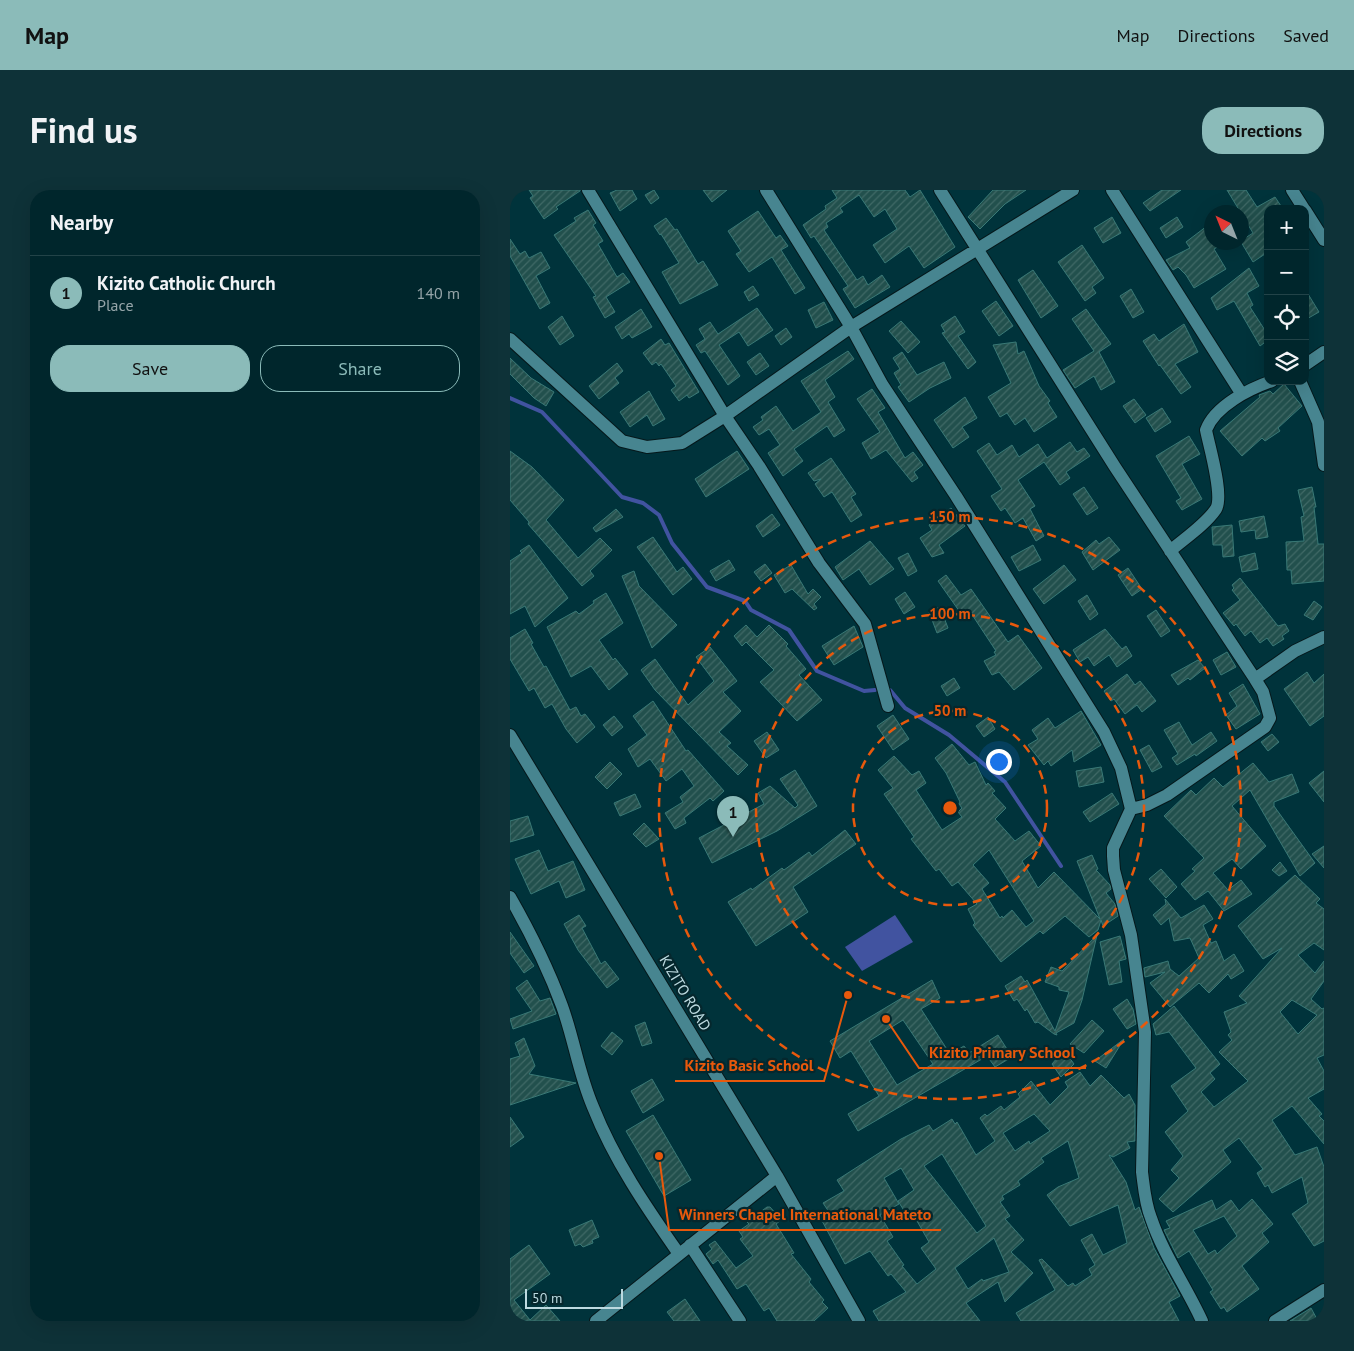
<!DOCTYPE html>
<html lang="en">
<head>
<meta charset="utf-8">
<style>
	:root { --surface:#00262c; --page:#0e3238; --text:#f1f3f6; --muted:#95a5a9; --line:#224348; --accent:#8bbbb9 }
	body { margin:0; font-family:"PT Sans",sans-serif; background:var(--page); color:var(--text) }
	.controls { position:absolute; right:15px; top:15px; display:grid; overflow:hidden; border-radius:10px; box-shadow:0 5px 20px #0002 }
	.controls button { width:45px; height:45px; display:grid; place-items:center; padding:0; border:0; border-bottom:1px solid var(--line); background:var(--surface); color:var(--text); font:25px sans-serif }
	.compass { position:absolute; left:694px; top:15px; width:45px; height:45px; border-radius:50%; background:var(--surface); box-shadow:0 5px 20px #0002; rotate:317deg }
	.scale { position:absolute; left:15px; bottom:12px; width:98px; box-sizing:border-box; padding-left:5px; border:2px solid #bcdae0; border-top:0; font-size:14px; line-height:18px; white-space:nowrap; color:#bcdae0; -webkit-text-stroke:4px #05272d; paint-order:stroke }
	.you { position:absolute; left:488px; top:571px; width:18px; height:18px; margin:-12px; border:4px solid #fff; border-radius:50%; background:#1a73e8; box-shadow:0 0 0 8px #1a73e833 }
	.badge { display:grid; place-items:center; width:32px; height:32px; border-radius:50%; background:var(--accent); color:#111; font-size:16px; font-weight:700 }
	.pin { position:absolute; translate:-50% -41px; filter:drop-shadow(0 1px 2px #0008) }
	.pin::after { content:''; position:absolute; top:26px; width:18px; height:15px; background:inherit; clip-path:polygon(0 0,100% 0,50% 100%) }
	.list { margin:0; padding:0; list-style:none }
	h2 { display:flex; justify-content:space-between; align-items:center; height:65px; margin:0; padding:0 20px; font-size:21px }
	h2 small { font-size:16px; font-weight:400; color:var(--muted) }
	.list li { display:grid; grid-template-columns:32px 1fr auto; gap:15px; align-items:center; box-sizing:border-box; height:75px; padding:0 20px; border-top:1px solid var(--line) }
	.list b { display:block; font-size:19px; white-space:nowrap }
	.list p { margin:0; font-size:16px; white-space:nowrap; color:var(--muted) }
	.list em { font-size:16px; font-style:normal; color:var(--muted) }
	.actions { display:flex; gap:10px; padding:15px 20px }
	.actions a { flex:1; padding:11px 0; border:1px solid var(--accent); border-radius:20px; text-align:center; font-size:18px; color:var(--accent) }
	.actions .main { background:var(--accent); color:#111 }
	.icon { flex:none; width:28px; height:28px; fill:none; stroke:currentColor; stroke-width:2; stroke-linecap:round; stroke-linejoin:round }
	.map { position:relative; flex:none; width:814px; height:1131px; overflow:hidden; border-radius:20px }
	header { display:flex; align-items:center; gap:30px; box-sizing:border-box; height:70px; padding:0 25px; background:var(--accent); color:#111 }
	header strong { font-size:24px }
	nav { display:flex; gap:28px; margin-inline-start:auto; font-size:18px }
	.intro { display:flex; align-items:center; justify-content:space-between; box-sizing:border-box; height:120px; padding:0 30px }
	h1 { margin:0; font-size:35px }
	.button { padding:12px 22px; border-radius:20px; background:var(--accent); color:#111; font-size:18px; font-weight:700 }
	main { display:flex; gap:30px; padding:0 30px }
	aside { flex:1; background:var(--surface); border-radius:20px; box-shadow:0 5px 20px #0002 }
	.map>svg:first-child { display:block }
	.water { fill:#4153a0 }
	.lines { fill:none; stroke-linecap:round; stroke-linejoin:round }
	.stream { stroke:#4153a0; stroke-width:4 }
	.building { fill:url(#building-hatch); stroke:#397976; fill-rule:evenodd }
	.street-casing { stroke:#05181b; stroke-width:14 }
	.street { stroke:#478590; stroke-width:12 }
	.ring { fill:none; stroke:#e8590c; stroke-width:2.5; stroke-dasharray:9 6 }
	.labels { text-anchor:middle; stroke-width:4.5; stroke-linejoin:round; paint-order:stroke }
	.street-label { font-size:15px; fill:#bcdae0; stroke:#05272d }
	.centre { fill:#e8590c; stroke:#05272d; stroke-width:2.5 }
	.ring-label { font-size:15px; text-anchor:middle; font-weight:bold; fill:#e8590c; stroke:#05272d; stroke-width:4.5; stroke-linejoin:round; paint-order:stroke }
	.leader { fill:none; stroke:#e8590c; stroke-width:2 }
	.callout-dot { fill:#e8590c; stroke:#05272d; stroke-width:2 }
	.callout-label { font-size:16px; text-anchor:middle; font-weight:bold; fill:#e8590c; stroke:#05272d; stroke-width:4.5; stroke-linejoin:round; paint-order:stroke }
</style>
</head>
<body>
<header>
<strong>Map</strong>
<nav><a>Map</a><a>Directions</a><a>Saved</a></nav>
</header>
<div class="intro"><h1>Find us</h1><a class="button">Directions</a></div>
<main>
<aside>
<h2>Nearby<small></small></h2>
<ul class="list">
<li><span class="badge">1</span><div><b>Kizito Catholic Church</b><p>Place</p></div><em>140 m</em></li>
</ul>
<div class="actions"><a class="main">Save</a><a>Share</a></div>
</aside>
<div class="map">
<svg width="814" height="1131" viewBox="0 0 814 1131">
	<defs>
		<pattern id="building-hatch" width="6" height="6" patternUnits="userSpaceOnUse" patternTransform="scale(1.25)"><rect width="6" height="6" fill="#22504d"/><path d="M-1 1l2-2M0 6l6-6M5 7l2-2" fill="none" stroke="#406966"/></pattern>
	</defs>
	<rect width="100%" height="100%" fill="#00333b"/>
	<path class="water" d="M385 725 403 752 352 781 335 757Z"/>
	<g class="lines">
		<path class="stream" d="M0 208 32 222 112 307 133 313 149 325 162 353 197 397 235 411 241 420 279 440 307 481 354 501 365 500
			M380 500 395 518 439 545 495 592 551 676"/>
	</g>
	<path class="building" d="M19 0H70V1L46 17 48 19 34 29 20 8 23 6Z
		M107 0H122L127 9 110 21 100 3Z
		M144 0 149 8 141 14 135 5Z
		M193 0H217L202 12Z
		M322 0H395L400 7 410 0 445 57 414 78 399 56 375 73 363 55 387 39 375 19 364 27 349 5 330 18 333 22 316 33 318 37 314 40 347 90 353 86 358 95 372 85 380 97 345 118 333 99 338 96 304 46 301 48 293 35 316 19 315 16 327 8Z
		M483 0H516L495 14 470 39 458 27Z
		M652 0H671L640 21 633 13Z
		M717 0H736L747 17 765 7 773 19H758V28L754 30 758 37V62L743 72 731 52 732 50 743 43Z
		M78 20 86 33 83 35 93 51 88 54 107 87 113 83 120 92 96 107 105 122 95 128 83 107 86 106 44 45 66 31 64 28Z
		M248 21 266 48 270 45 278 56 271 60 295 98 285 104 262 67 239 82 226 64 231 61 218 41Z
		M602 27 611 43 593 53 584 38Z
		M667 27 673 37 656 48 650 38Z
		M156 28 165 40 167 39 188 74 193 71 208 95 170 114 152 82 169 73 151 44 150 45 144 36Z
		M697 36 702 42V52L711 55 704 59 716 79 684 98 676 85 668 77 663 80 656 70 680 58 676 52Z
		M0 49 10 64 15 61 19 68 31 62 40 78 26 86 40 113 30 119 0 66Z
		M572 55 594 88 582 97 586 103 575 111 548 72Z
		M739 78 749 96 737 103 743 115 740 117 758 145V150L750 156 724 111 707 120 701 108Z
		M523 80 548 116 531 128 508 90Z
		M243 96 249 105 239 111 234 102Z
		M621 99 634 122 623 128 610 106Z
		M795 99 809 122 795 130Z
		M486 111 503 136 489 146 472 121Z
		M314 112 323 130 306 138 298 120Z
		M247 118 263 140 238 156 229 142 209 155 230 186 218 195 195 161 191 163 186 155 195 149 189 139 200 132 208 144Z
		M131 119 142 137 122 148 119 144 112 149 105 137Z
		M576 119 601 154 589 162 605 192 591 200 584 186 565 198 553 180 584 161 562 129Z
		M52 126 64 146 50 155 38 137Z
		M445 126 455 142 448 146 466 172 458 179 432 143 435 142 431 135Z
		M391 131 410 152 398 163 379 141Z
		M674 134 688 162 665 174 681 197 671 204 650 175 649 176 633 151 644 144 649 151Z
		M276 138 282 147 271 155 265 146Z
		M151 149 155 155 159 153 189 202 179 208 177 205 169 211 161 200 166 196 151 174 149 176 146 172 142 175 133 163Z
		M506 152 508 164 514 161 529 196 540 211 538 213 547 227 524 242 515 228 505 235 497 223 490 227 478 207 501 193 483 155Z
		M338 161 344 169 315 190 325 207 318 212 335 240 324 247 317 236 284 259 293 271 273 286 258 263 270 255 259 239 249 245 243 237 253 230 251 227 266 216 283 241 311 222 291 191Z
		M392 162 407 185 434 172 441 188 420 198 399 212 388 197 391 195 384 183 390 179 383 168Z
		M250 163 259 176 246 185 237 172Z
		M0 168 21 188 44 202 36 216 24 208 0 184Z
		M107 173 113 181 105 188 109 193 89 209 79 196Z
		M774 194 792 216 768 238 770 241 755 251 752 248 732 266 710 241 750 207 749 205 760 201 763 204Z
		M362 199 375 218 368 222 395 268 403 262 413 275 404 282 408 288 402 292 376 260 361 269 352 253 370 242 347 209Z
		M139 201 155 229 143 236 137 225 120 237 110 222Z
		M455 207 467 228 452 237 459 247 443 258 424 230Z
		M624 209 636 225 625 233 613 216Z
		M652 218 661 232 645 242 636 228Z
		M679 246 690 264 672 274 692 309 672 320 666 311 671 308 646 266Z
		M560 252 567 262 574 258 580 266 556 282 560 288 550 295 534 272 508 290 525 316 520 319 534 346 526 351 513 328 505 333 495 318 491 321 481 306 492 299 467 261 479 253 487 265 502 255 509 267 528 254 537 268Z
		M0 261 22 277 54 310 36 330 68 368 90 348 102 360 80 381 84 386 72 396 18 334 19 332 0 310Z
		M227 261 239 279 196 307 185 289Z
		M321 268 346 304 341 307 352 325 341 332 322 302 314 307 305 294 311 289 304 291 298 283Z
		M574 297 588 318 577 325 563 304Z
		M802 297 806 317H804L808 354H814V391L782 394 781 380H777L776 352 794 351 791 327 794 326 788 300Z
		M441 318 455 336 429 355 434 363 422 367 410 348 422 340 419 335Z
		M106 319 113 327 86 342 83 338Z
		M262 324 270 335 253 347 246 336Z
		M754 326 758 347 746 349 745 340 731 342 729 331Z
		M722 335 724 366 713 367 712 355H703L702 337Z
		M143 347 167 382 173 377 182 389 163 405 127 357Z
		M599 347 610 360 583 380 572 362 586 350 589 354Z
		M360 351 384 379 360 395 349 379 333 390 325 377Z
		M19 355 58 408 25 437 15 416 0 424V371L12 363 10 361Z
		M523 355 531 370 509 381 501 367Z
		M398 363 407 381 398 386 388 368Z
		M745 363 748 379 732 382 729 367Z
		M219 370 225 380 206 391 200 381Z
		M255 374 262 383 251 391 244 382Z
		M281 375 298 404 303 399 311 407 304 414 307 418 304 420 282 399 275 403 264 385Z
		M554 375 566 390 534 414 523 399Z
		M618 378 632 399 622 406 608 385Z
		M124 381 129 396 167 435 142 458 112 386Z
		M436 385 451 405 461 399 498 452 508 445 532 478 504 500 489 482 482 485 474 471 486 465 484 462 486 461 459 420 452 425 428 391Z
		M730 388 768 436 775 434 779 441 772 446 774 449 763 456 757 448 750 453 741 441 735 446 726 434 724 436 713 423 730 410 722 400 724 398 722 395Z
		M395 402 405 417 394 424 385 409Z
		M96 403 113 433 89 450 103 470 105 468 118 484 99 500 81 476 61 487 37 437 66 421 69 424 84 413 83 411Z
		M577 405 588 424 580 430 568 411Z
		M804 411 812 417 803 430 794 425Z
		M430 417 438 438 427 443 419 422Z
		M646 420 660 441 651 447 637 426Z
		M236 435 247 447 259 435 278 454 276 456 296 479 289 485 312 510 287 531 250 492 264 480 236 452 232 456 224 446Z
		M344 436 353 457 324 475 312 456Z
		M15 439 23 453 21 454 34 477 36 476 60 520 66 517 71 526 75 524 85 537 67 553 56 539 42 514 35 518 24 498 19 501 0 469V448Z
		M595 439 612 459 616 456 622 466 607 477 599 465 584 476 578 467 570 472 563 460Z
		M200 457 227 491 213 502 231 521 209 542 221 553 217 556 238 575 228 585 145 500 131 480 145 469 178 515 204 491 186 467Z
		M717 462 726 477 711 485 703 470Z
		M688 470 695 478 680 490 678 488 668 495 661 485Z
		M797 482 804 493 814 484V526L800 536 774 499Z
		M617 484 625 495 630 491 646 511 632 522 627 515 615 524 604 509 601 511 594 501Z
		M444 488 450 498 437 506 431 496Z
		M733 494 750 524 726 539 716 525 727 516 719 503Z
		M143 511 176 561 178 560 214 601 203 611 200 608 174 628 176 633 165 639 155 623 173 612 170 607 184 596 172 579 156 591 140 569 128 577 118 559 137 545 123 526Z
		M571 521 591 555 564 572 562 560 541 576 538 571 534 575 518 555 528 549 522 540 538 528 545 538Z
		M383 525 399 549 383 560 367 536Z
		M104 526 113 537 102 546 93 535Z
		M478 527 485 539 474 547 466 536Z
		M669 532 682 555 701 542 707 551 686 566 685 564 667 575 662 568 668 564 654 540Z
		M257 542 269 560 256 568 244 551Z
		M762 544 769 552 758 561 751 552Z
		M442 554 459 575 465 572 476 595 478 593 485 601 482 603 496 618 485 629 505 651 519 641 531 656 512 671 528 698 544 682 590 729 567 671 582 665 588 679 586 680 600 695 601 699 596 703 605 714 608 726 593 736 591 730 588 740 579 747 555 726 533 744 530 741 491 772 463 735 465 733 458 719 467 714 448 692 442 696 429 679 426 681 401 649 404 647 374 604 383 598 368 580 384 566 402 585 409 581 416 593 406 600 432 640 452 627 448 622 452 618 449 614 450 612 436 583 425 568ZM479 660 524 731 516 737 502 720 493 728 492 726 490 728 472 699 479 693 463 675Z
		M639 555 652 577 642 582 630 560Z
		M100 572 112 584 97 599 85 587Z
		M743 573 759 592 782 584 789 602 764 612V616L805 673 790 686 740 600 722 616 756 656 731 679 722 669 703 683 718 700 731 690 742 704 714 721 698 701 685 710 671 694 685 681 682 679 694 668 654 626 681 600 686 605 704 588 713 597Z
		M591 577 594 592 569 597 566 581Z
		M285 580 307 616 267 641 202 673 189 648 254 614 248 603 260 596 285 618 288 615 270 589Z
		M814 581V612L799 593Z
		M602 603 609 614 580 632 573 622Z
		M125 604 131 617 110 626 104 613Z
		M18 626 24 645 0 652V631Z
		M134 633 149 649 136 657 123 644Z
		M335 640 346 654 283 697 298 722 246 756 218 712 241 698 242 700 272 678 274 680 299 662 302 666Z
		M814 656V678L802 664Z
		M29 660 38 681 63 671 75 700 56 708 49 691 21 704 5 669Z
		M770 672 777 681 769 686 762 680Z
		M651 679 667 697 656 708 639 689Z
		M785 685 810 709 806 713 814 719V760L804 753 788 765 805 783 814 771V791L801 809 812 819 814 818V865L807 868 814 881V899L798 908 812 924 809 926 814 931V954L782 916 762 930 785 965 807 957 814 977V1051L804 1056 782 1024 798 1013 792 987 762 1003 758 995 755 997 747 983 753 979 729 948 713 960 721 972 663 1022 649 1009 669 988 661 980 673 966 655 942 678 921 661 896 686 878 659 842 646 845 643 834 664 816 710 874 700 883 705 889 691 902 704 917 738 891 709 862 722 850 718 845 721 842 714 822 737 813 729 806 772 758 753 769 728 736ZM782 810 807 825 788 844 770 822Z
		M655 709 671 728 694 715 703 729 693 735 701 753 706 751 714 771 724 764 734 781 721 789 718 784 699 803 689 793 660 817 640 793 655 782 635 787 634 778 658 771 660 779 669 786 689 768 680 748 664 751 659 728 651 735 643 725 656 714Z
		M69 725 76 736 72 738 91 774 95 771 109 789 97 798 68 760 54 734Z
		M0 742 24 776 14 783 0 763Z
		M587 745 572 810 564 833 546 843 547 845 544 844 528 832 525 833 517 819 515 821 507 809 504 811 495 796 511 786 515 792 517 790 545 841 559 802 549 800V797L535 792 541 777 552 781Z
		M610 746 616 769 609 771 612 792 599 795 590 752Z
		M17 790 30 811 40 808 46 824 3 839 0 829 22 821 6 798Z
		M422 790 430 808 411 819 440 864 454 856 459 863 488 845 502 867 485 877 477 866 348 941 338 924 369 906 341 861 330 868 320 851ZM393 830 423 874 387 895 359 851Z
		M617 809 623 819 626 834 617 839 603 819Z
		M582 830 594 841 574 863 560 854Z
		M135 832 142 853 132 856 125 836Z
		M102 842 113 851 102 865 91 856Z
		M14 848 25 876 19 884 66 893 0 915V869L10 866 5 853Z
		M614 849 596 878 585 871Z
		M554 860 564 874 551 887 542 874Z
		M570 882 580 896 591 885 614 908 619 904 625 915V951L617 952 620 958 603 967 599 965 616 992 625 1020 629 1017 644 1058 670 1106 659 1112 669 1131H511L506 1123 545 1100 529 1070 532 1069 558 1096 563 1093 565 1096 582 1085 579 1079 585 1075 571 1050 582 1044 593 1065 617 1053 608 1015 560 1036 537 1005 548 997 569 988 558 951 531 968 534 972 508 991 510 995 492 1006 494 1009 490 1012 500 1026 495 1029 514 1050 501 1062 523 1083 495 1112 488 1092 456 1113 470 1131H369L363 1121 396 1102 381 1084 378 1086 360 1061 335 1074 310 1027 319 1022 313 1013 334 1001 327 990 391 949 419 935 423 941 442 929 445 934 447 932 466 965 485 951 470 928 475 924 477 926 491 916 494 920 510 907 508 904 521 891 540 915 558 897 555 892ZM524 924 540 941 520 954 519 951 505 961 493 943ZM432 964 476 1036 467 1043 414 976ZM391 978 404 1000 388 1011 398 1027 403 1024 419 1052 411 1058 426 1079 407 1094 392 1076 394 1075 377 1051 383 1047 370 1025 389 1014 374 988ZM484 1048 499 1082 473 1091 472 1089 458 1099 445 1078Z
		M142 889 154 910 133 923 121 901Z
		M143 925 181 990 154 1006 116 941Z
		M0 927 14 947 0 957Z
		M742 1009 763 1034 752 1043 759 1052 732 1076 749 1099 717 1122 714 1117 711 1119 700 1102 703 1100 679 1061 668 1068 654 1040 660 1038 656 1031 702 1010 706 1020 721 1010 729 1021ZM714 1026 727 1046 707 1064 705 1060 698 1064 683 1040Z
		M257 1017H260L267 1025 270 1031 266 1034 284 1063 281 1064 301 1089 299 1092 314 1110 312 1112 318 1118 304 1131H267L259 1118 254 1121 236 1094 227 1099 208 1070 203 1074 196 1064 202 1059 199 1055 205 1051 226 1078 243 1066 230 1049 233 1047 229 1041 239 1034 237 1032Z
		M82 1030 89 1047 82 1050 83 1053 73 1057 70 1054 65 1056 59 1040Z
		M19 1055 40 1084 4 1110 20 1130 36 1115 50 1131H0V1069Z
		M175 1109 190 1131H164L157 1122Z
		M801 1118 808 1131H780Z"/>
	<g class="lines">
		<defs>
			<path id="street" d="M78 0 215 226 249 276 309 373 355 434 378 516
				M256 0 341 137 372 194 446 306 594 542 611 578 621 619 603 658V666L604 680 621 745 635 842 632 982C634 997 635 1013 641 1028 653 1064 676 1096 692 1131
				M430 0 605 277 745 489 785 461 814 447
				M602 0 731 203
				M782 0 794 19
				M795 20 814 50
				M0 149 112 251 137 257 172 253 215 226 341 137 563 0
				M795 175 814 162
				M790 191 808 232 814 275
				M660 361C675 348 695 335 706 319 714 305 699 256 696 240 705 216 739 199 762 191
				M0 545 267 986 349 1131
				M621 619 637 615 657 605 755 537 760 528 753 502 745 489
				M0 707C20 742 38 778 52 816 64 849 69 885 83 917 104 970 136 1017 169 1064
				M180 1055 230 1131
				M86 1131 267 986
				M765 1131 814 1100"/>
		</defs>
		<use href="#street" class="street-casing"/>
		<use href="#street" class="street"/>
	</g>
	<g class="ring">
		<circle cx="440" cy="618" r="97"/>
		<circle cx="440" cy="618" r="194"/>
		<circle cx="440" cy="618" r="291"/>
	</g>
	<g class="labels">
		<g class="street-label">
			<text transform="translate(175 803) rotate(59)" y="5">KIZITO ROAD</text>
		</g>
	</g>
	<circle cx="440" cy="618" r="8" class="centre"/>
	<g class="ring-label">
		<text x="440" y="332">150 m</text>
		<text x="440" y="429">100 m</text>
		<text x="440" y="526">50 m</text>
	</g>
	<path class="leader" d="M376 829L409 878H576M338 805L314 891H165M149 966L159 1040H431"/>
	<g class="callout-dot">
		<circle cx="376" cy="829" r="5"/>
		<circle cx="338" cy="805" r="5"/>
		<circle cx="149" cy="966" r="5"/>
	</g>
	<g class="callout-label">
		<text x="492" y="868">Kizito Primary School</text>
		<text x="239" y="881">Kizito Basic School</text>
		<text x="295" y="1030">Winners Chapel International Mateto</text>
	</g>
</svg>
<div class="controls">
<button>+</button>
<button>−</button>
<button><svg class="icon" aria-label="locate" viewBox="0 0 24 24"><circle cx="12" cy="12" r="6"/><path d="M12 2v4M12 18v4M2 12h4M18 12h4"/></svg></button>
<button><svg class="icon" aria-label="layers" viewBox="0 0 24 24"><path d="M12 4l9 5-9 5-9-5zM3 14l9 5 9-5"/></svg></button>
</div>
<svg class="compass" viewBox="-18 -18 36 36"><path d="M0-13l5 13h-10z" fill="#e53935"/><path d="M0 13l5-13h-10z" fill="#95a5a9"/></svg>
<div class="scale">50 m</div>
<div class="you"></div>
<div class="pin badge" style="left:223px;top:647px">1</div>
</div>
</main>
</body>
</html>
